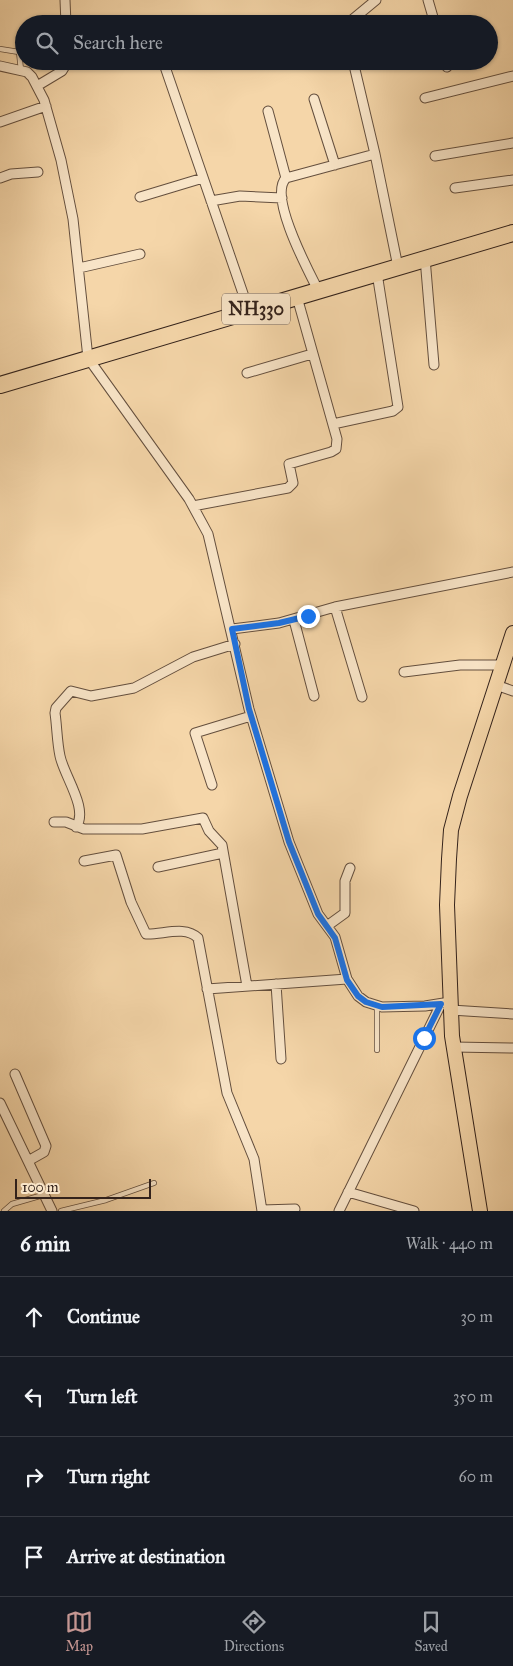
<!DOCTYPE html>
<html lang="en">
<head>
<meta charset="utf-8">
<style>
	:root { --surface:#171b24; --page:#242831; --text:#f1f3f6; --muted:#9ea1a6; --line:#363941; --accent:#c59692 }
	body { margin:0; font-family:"IM FELL Great Primer",serif; background:var(--page); color:var(--text) }
	.scale { position:absolute; left:15px; bottom:12px; width:136px; box-sizing:border-box; padding-left:5px; border:2px solid #33221b; border-top:0; font-size:14px; line-height:18px; white-space:nowrap; color:#33221b; -webkit-text-stroke:4px #f8e4c7; paint-order:stroke }
	.stop { position:absolute; width:15px; height:15px; margin:-11px; border:4px solid #1a73e8; border-radius:50%; background:#fff }
	.stop.end { background:#1a73e8; border-color:#fff; box-shadow:0 1px 5px #0008 }
	.list { margin:0; padding:0; list-style:none }
	h2 { display:flex; justify-content:space-between; align-items:center; height:65px; margin:0; padding:0 20px; font-size:21px }
	h2 small { font-size:16px; font-weight:400; color:var(--muted) }
	.list li { display:grid; grid-template-columns:32px 1fr auto; gap:15px; align-items:center; box-sizing:border-box; height:80px; padding:0 20px; border-top:1px solid var(--line) }
	.list b { display:block; font-size:19px; white-space:nowrap }
	.list em { font-size:16px; font-style:normal; color:var(--muted) }
	.icon { flex:none; width:28px; height:28px; fill:none; stroke:currentColor; stroke-width:2; stroke-linecap:round; stroke-linejoin:round }
	.map { position:relative; flex:none; width:513px; height:1211px; overflow:hidden }
	.search { position:absolute; background:var(--surface); box-shadow:0 1px 4px #0004; left:15px; right:15px; top:15px; height:55px; display:flex; align-items:center; gap:12px; box-sizing:border-box; padding:0 18px; border-radius:28px; color:var(--muted); font-size:19px }
	.sheet { height:385px; background:var(--surface) }
	nav { display:flex; justify-content:space-around; align-items:center; box-sizing:border-box; height:70px; border-top:1px solid var(--line); background:var(--surface); font-size:14px; color:var(--muted) }
	nav a { display:grid; justify-items:center; gap:2px }
	nav .on { color:var(--accent) }
	.map>svg:first-child { display:block }
	.lines { fill:none; stroke-linecap:round; stroke-linejoin:round }
	.lane-casing { stroke:#644f3e; stroke-width:6 }
	.street-casing { stroke:#644f3e; stroke-width:11 }
	.primary-casing { stroke:#33221b; stroke-width:16 }
	.highway-casing { stroke:#33221b; stroke-width:18 }
	.lane { stroke:#f8e4c7; stroke-width:4.5 }
	.street { stroke:#f8e4c7; stroke-width:9 }
	.primary { stroke:#f5d6a9; stroke-width:14 }
	.highway { stroke:#f5d6a9; stroke-width:16 }
	.route { stroke:#1a73e8; stroke-width:6 }
	.labels { text-anchor:middle; stroke-width:4.5; stroke-linejoin:round; paint-order:stroke }
	.shield { fill:#f8e4c7; stroke:#6e5c4f; stroke-width:1 }
	.shield-label { font-size:18px; font-weight:bold; fill:#33221b }
</style>
</head>
<body>
<div class="map">
<svg width="513" height="1211" viewBox="0 0 513 1211">
	<rect width="100%" height="100%" fill="#f5d6a9"/>
	<filter id="stains"><feTurbulence type="fractalNoise" baseFrequency=".004" numOctaves="4"/><feColorMatrix values="0 0 0 0 .2 0 0 0 0 .09 0 0 0 0 .02 0 0 0 .5 -.17"/></filter>
	<radialGradient id="worn" r=".72"><stop offset=".6" stop-color="#630" stop-opacity="0"/><stop offset="1" stop-color="#630" stop-opacity=".3"/></radialGradient>
	<g class="lines">
		<defs>
			<path id="lane" d="M0 49 19 52 21 70
				M377 1050V1006
				M4 1211 12 1204 43 1195
				M61 1211 106 1200 154 1183"/>
			<path id="street" d="M65 0 66 24
				M428 0 435 24
				M347 24 376 0
				M163 61 249 311
				M353 61 375 154 398 267
				M446 61 447 67
				M0 66 27 72 32 77 44 100 61 160 73 219 88 358 189 499 208 534 249 709 289 842 318 914 335 937 347 979 358 996 366 1002 382 1007 425 1006 450 1002
				M37 86 62 71 68 61
				M425 98 513 76
				M314 99 335 165
				M268 111 286 178
				M0 122 46 106
				M435 156 513 143
				M0 178 11 174 38 172
				M455 188 513 180
				M140 197 203 178
				M211 201 240 196 282 198
				M425 258 434 365
				M79 268 140 254
				M318 290C308 270 268 196 286 178L375 154
				M247 373 312 354
				M333 424 393 411 398 407 377 273
				M193 506 288 488 293 483 289 464 331 452 336 449 337 439 297 297
				M335 607 362 697
				M294 620 314 696
				M232 629 279 623 335 607 513 572
				M404 672 460 665H502
				M496 685 513 691
				M212 785 195 733 251 716
				M54 822H66L84 829H142L203 818 209 831 222 845 247 986
				M76 827C89 809 64 776 60 756 57 742 57 727 55 713L56 708 71 691 91 696 134 688 193 657 235 644
				M84 861 116 855 131 902 146 934C162 935 185 925 198 938L227 1093 254 1159 262 1211
				M158 867 223 853
				M327 926 345 913V881L350 868
				M276 984 281 1059
				M207 989 347 979
				M451 1010 513 1014
				M454 1047 513 1048
				M15 1074 46 1146 44 1152 28 1161
				M0 1103 52 1211
				M348 1192 414 1211
				M262 1210 295 1209
				M339 1211 441 1004"/>
			<path id="primary" d="M480 1211 452 1036 447 905 449 859 451 830 460 796 513 633"/>
			<path id="highway" d="M0 385 513 233"/>
		</defs>
		<use href="#lane" class="lane-casing"/>
		<use href="#street" class="street-casing"/>
		<use href="#primary" class="primary-casing"/>
		<use href="#highway" class="highway-casing"/>
		<use href="#lane" class="lane"/>
		<use href="#street" class="street"/>
		<use href="#primary" class="primary"/>
		<use href="#highway" class="highway"/>
	</g>
	<g class="lines">
		<path class="route" d="M308 616 279 623 232 629 249 709 289 842 318 914 335 938 347 980 358 996 366 1002 382 1007 441 1004 424 1038"/>
	</g>
	<g class="labels">
		<rect class="shield" x="222" y="293.5" width="68" height="31" rx="4"/>
		<g class="shield-label">
			<text x="256" y="315">NH330</text>
		</g>
	</g>
	<rect width="100%" height="100%" filter="url(#stains)"/>
	<rect width="100%" height="100%" fill="url(#worn)"/>
</svg>
<div class="scale">100 m</div>
<div class="stop" style="left:424px;top:1038px"></div>
<div class="stop end" style="left:308px;top:616px"></div>
<div class="search"><svg class="icon" aria-label="search" viewBox="0 0 24 24"><circle cx="10" cy="10" r="6"/><path d="M15 15l6 6"/></svg>Search here</div>
</div>
<section class="sheet">
<h2>6 min<small>Walk · 440 m</small></h2>
<ul class="list">
<li><svg class="icon" aria-label="ahead" viewBox="0 0 24 24"><path d="M12 20V5M6 11l6-6 6 6"/></svg><div><b>Continue</b></div><em>30 m</em></li>
<li><svg class="icon" aria-label="left" viewBox="0 0 24 24"><path d="M17 20v-9H6M10 6l-5 5 5 5"/></svg><div><b>Turn left</b></div><em>350 m</em></li>
<li><svg class="icon" aria-label="right" viewBox="0 0 24 24"><path d="M7 20v-9h11M14 6l5 5-5 5"/></svg><div><b>Turn right</b></div><em>60 m</em></li>
<li><svg class="icon" aria-label="arrive" viewBox="0 0 24 24"><path d="M6 21V4h12l-3 4 3 4H6"/></svg><div><b>Arrive at destination</b></div></li>
</ul>
</section>
<nav>
<a class="on"><svg class="icon" aria-label="map" viewBox="0 0 24 24"><path d="M3 6l6-2 6 2 6-2v14l-6 2-6-2-6 2zM9 4v14M15 6v14"/></svg>Map</a>
<a><svg class="icon" aria-label="directions" viewBox="0 0 24 24"><path d="M12 3l9 9-9 9-9-9zM9 14v-3h6M13 9l2 2-2 2"/></svg>Directions</a>
<a><svg class="icon" aria-label="saved" viewBox="0 0 24 24"><path d="M7 4h10v16l-5-4-5 4z"/></svg>Saved</a>
</nav>
</body>
</html>
